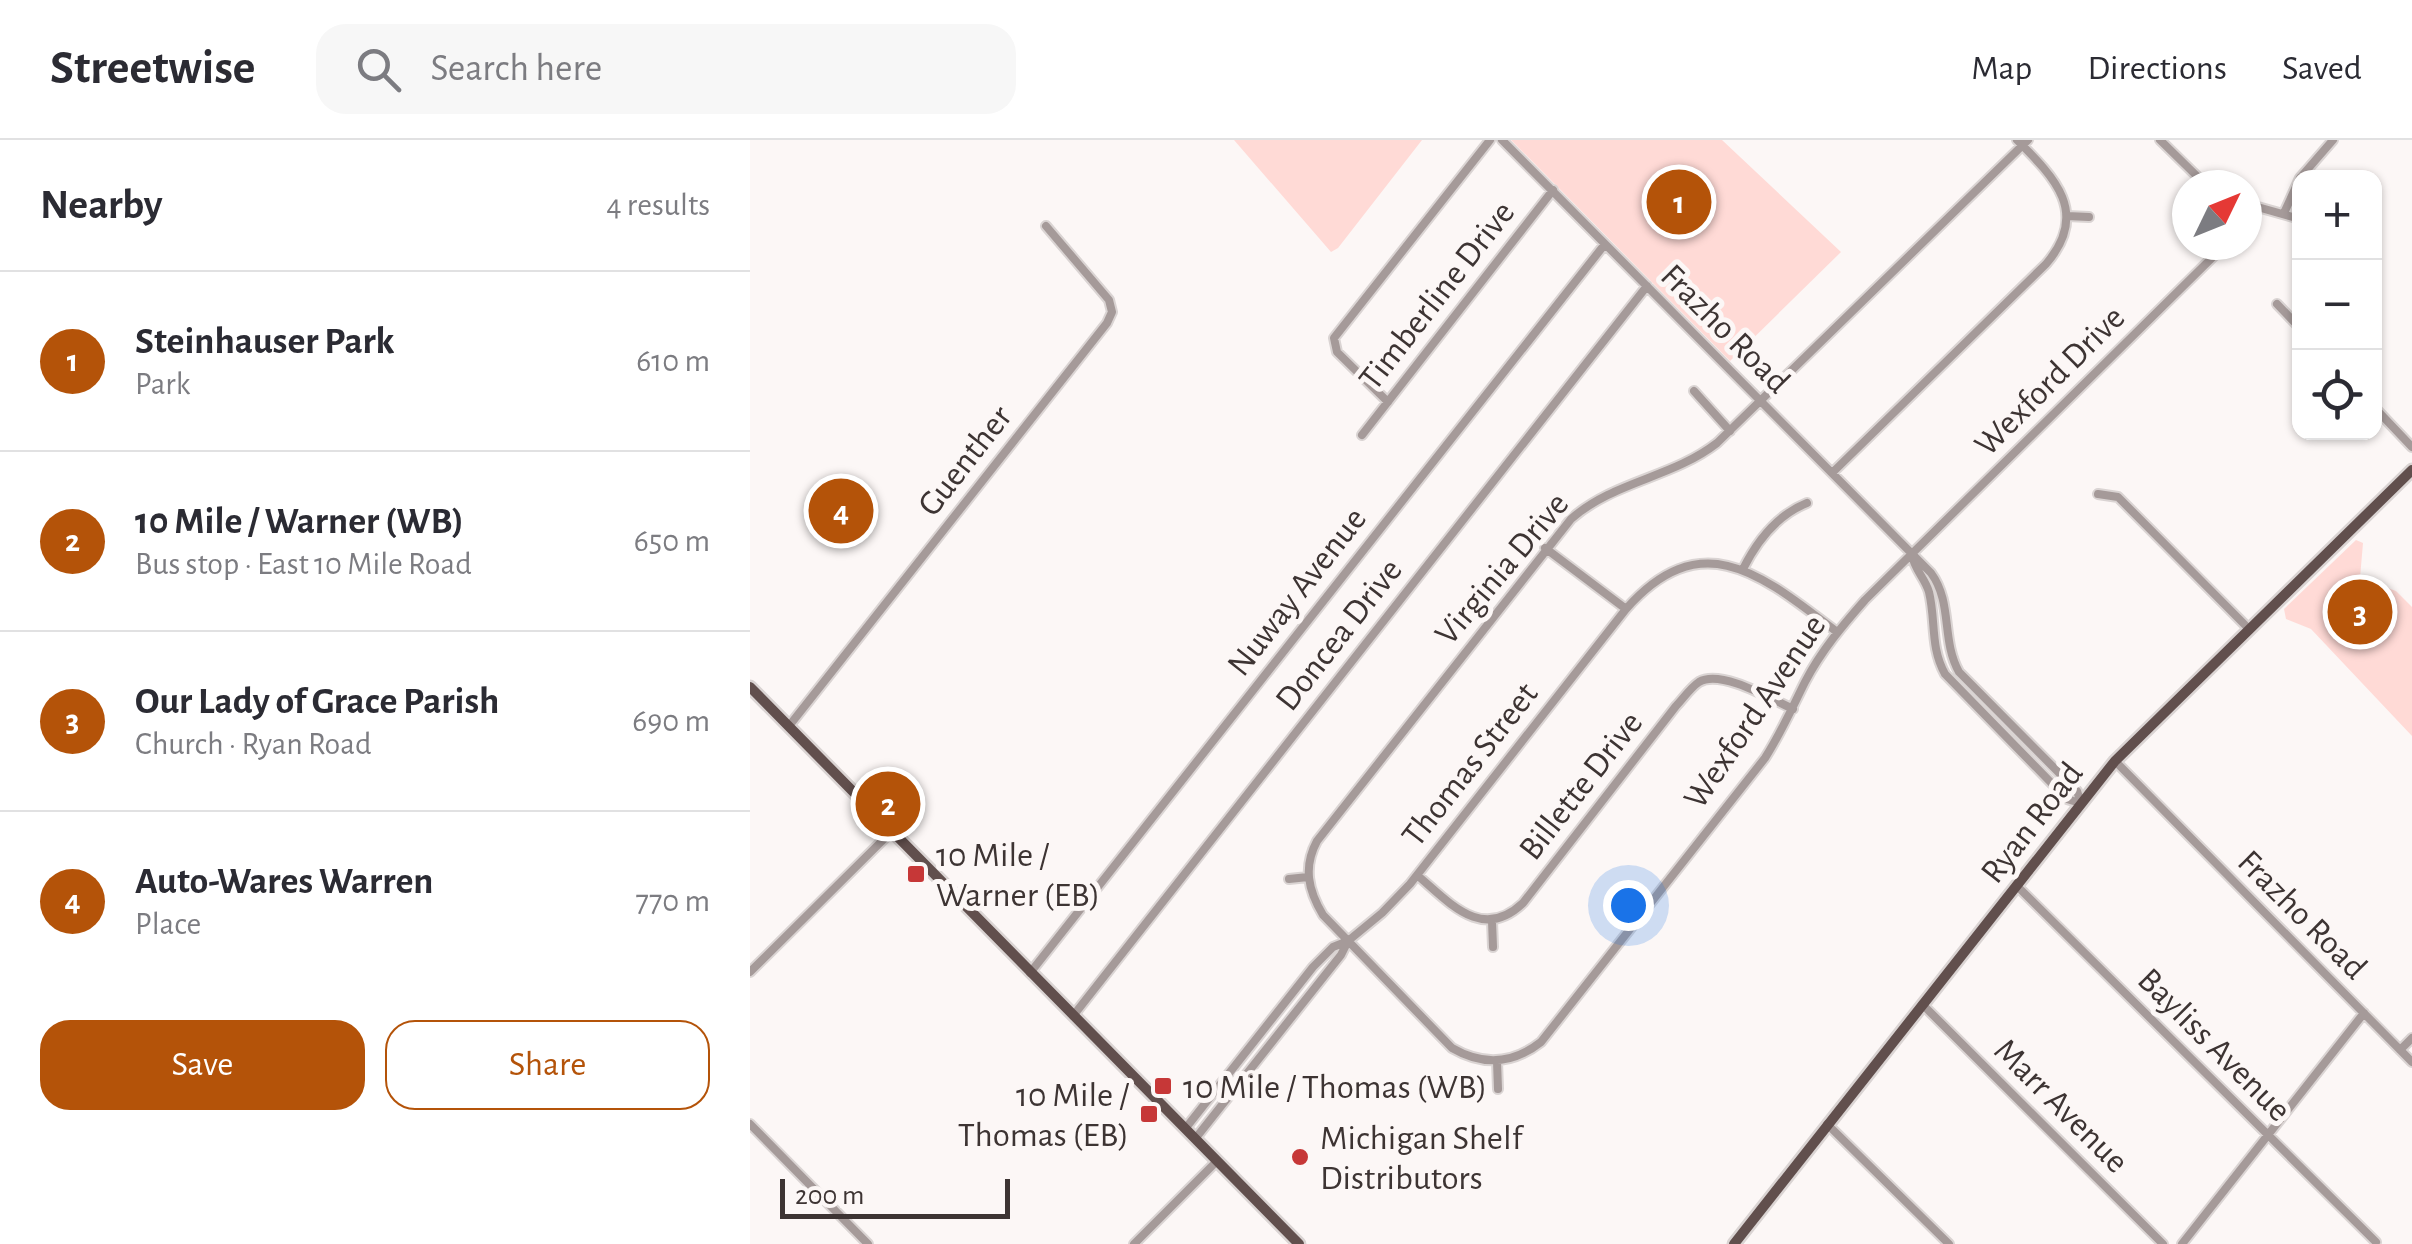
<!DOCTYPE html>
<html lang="en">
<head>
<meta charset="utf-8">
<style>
	:root { --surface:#fff; --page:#f7f7f7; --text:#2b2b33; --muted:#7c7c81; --line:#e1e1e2; --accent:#b45309 }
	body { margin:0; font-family:"Alegreya Sans",sans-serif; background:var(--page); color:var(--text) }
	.controls { position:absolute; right:30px; top:30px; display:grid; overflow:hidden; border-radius:20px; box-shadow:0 2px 8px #0004 }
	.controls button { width:90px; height:90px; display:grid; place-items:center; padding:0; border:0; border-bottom:2px solid var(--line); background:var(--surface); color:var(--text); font:50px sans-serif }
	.compass { position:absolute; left:1422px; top:30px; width:90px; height:90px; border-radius:50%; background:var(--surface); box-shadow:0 2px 8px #0004; rotate:47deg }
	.scale { position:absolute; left:30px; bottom:25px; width:230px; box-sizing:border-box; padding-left:10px; border:5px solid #3d3433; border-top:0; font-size:28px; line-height:35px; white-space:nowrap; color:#3d3433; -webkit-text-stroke:8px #fcf7f6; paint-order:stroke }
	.you { position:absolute; left:878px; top:765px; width:35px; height:35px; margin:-25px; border:8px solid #fff; border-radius:50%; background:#1a73e8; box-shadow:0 0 0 15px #1a73e833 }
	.badge { display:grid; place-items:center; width:65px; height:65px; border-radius:50%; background:var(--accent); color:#fff; font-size:32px; font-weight:700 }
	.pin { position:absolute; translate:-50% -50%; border:5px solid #fff; box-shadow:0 2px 10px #0006 }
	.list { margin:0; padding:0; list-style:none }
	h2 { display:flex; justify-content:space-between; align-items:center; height:130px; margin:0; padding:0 40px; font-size:42px }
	h2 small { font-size:32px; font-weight:400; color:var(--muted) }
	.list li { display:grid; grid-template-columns:65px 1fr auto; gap:30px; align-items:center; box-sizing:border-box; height:180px; padding:0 40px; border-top:2px solid var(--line) }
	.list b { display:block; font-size:38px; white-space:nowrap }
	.list p { margin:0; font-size:32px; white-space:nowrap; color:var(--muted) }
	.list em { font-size:32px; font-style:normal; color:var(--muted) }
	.actions { display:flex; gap:20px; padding:30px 40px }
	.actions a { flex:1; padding:22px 0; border:2px solid var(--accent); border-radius:30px; text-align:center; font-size:35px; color:var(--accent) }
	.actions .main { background:var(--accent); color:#fff }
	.icon { flex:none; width:55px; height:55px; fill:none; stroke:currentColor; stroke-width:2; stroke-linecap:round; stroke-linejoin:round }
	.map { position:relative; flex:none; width:1662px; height:1104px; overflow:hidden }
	header { display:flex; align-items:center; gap:60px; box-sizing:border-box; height:140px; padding:0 50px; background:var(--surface); border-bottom:2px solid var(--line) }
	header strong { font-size:48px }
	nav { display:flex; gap:55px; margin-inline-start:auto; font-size:35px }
	.search { width:700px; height:90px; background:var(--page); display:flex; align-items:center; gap:25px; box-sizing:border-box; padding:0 35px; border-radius:30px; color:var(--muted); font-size:38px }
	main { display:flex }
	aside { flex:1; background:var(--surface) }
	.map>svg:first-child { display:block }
	.green { fill:#ffdad6 }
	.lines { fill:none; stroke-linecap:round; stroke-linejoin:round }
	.minor-casing { stroke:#dad4d3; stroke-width:12 }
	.major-casing { stroke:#dad4d3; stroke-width:15 }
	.minor { stroke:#a59a99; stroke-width:8 }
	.major { stroke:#614f4d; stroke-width:10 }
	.poi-dot { fill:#c63737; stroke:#fcf7f6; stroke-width:4 }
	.labels { text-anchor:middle; stroke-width:10; stroke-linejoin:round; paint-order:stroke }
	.street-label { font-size:35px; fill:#3d3433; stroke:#fcf7f6 }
	.poi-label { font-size:35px; fill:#3d3433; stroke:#fcf7f6; text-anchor:start }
</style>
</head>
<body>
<header>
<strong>Streetwise</strong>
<div class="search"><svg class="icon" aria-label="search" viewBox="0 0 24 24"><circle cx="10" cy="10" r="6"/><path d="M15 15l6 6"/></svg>Search here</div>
<nav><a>Map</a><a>Directions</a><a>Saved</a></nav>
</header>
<main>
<aside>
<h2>Nearby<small>4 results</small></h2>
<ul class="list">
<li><span class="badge">1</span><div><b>Steinhauser Park</b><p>Park</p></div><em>610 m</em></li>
<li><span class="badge">2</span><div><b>10 Mile / Warner (WB)</b><p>Bus stop · East 10 Mile Road</p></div><em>650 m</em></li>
<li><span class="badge">3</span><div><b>Our Lady of Grace Parish</b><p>Church · Ryan Road</p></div><em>690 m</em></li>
<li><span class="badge">4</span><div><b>Auto-Wares Warren</b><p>Place</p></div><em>770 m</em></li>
</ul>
<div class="actions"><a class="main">Save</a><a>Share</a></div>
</aside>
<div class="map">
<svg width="1662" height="1104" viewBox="0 0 1662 1104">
	<rect width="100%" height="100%" fill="#fcf7f6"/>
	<path class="green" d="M484 0H672L588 108 581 112Z
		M761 0H972L1091 112 980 221Z
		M1606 400 1613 403 1610 438 1646 451 1662 467V596L1561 489 1536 479 1534 469Z"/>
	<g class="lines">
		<defs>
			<path id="minor" d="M752 0 1181 433C1203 463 1191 500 1209 532L1327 651 1331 663
				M1278 0 967 303C922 338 864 341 821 379L567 701C553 727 558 750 573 775L702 908C733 926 763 924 791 902L1015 618C1031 593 1042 568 1055 542 1071 511 1093 485 1115 460L1475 105
				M1410 0 1456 45
				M1550 38 1583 0
				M1497 64 1550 79
				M1534 73 1550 38
				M1317 76 1339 77
				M1527 164 1550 188
				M944 251 980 291
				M638 262 587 212 584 198 740 0
				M1624 267 1662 307
				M612 295 803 50
				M1082 333 1296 124C1340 73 1305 38 1267 0
				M1348 354 1368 357 1499 489
				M795 408 876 469
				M1162 415C1164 429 1175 438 1179 452 1186 481 1180 507 1195 534L1317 659 1330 663
				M993 429C1007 401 1027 375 1057 363
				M39 586 357 183 362 172 359 160 296 86
				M1365 621 1662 922
				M667 735C700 763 732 802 773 763L926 566C933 559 940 548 949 542 971 529 1021 559 1043 569
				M539 739 558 737
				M1266 745 1626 1102
				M742 781 743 807
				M0 832 142 691
				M280 833 855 104
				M1172 864 1413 1104
				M323 876 897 146
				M1650 910 1662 898
				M747 921 748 949
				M0 984 118 1104
				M1077 984 1199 1104
				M435 989 563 827 583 807 598 801
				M445 999 591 815 598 801 632 773 660 744 876 469C953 382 1014 437 1087 492
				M384 1104 467 1021
				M1432 1104 1614 873"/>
			<path id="major" d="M0 547 549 1104
				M984 1104 1365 621 1662 330"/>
		</defs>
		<use href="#minor" class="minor-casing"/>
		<use href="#major" class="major-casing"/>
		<use href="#minor" class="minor"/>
		<use href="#major" class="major"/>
	</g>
	<g class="poi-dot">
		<rect x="156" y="724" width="20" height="20" rx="5"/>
		<rect x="403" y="936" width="20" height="20" rx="5"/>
		<rect x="389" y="964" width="20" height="20" rx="5"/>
		<circle cx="550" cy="1017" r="10"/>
	</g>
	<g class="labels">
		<g class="street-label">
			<text transform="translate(686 155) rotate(-52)" y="12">Timberline Drive</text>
			<text transform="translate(976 188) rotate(45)" y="12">Frazho Road</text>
			<text transform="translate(1299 240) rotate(-45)" y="12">Wexford Drive</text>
			<text transform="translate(214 320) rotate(-52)" y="12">Guenther</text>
			<text transform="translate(751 428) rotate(-50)" y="12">Virginia Drive</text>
			<text transform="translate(546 451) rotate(-52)" y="12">Nuway Avenue</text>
			<text transform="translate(588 494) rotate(-52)" y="12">Doncea Drive</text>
			<text transform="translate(1004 571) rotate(-56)" y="12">Wexford Avenue</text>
			<text transform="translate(719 624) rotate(-52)" y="12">Thomas Street</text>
			<text transform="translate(830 645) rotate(-52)" y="12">Billette Drive</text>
			<text transform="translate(1281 682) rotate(-52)" y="12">Ryan Road</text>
			<text transform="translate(1553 774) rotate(45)" y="12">Frazho Road</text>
			<text transform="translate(1465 904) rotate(45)" y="12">Bayliss Avenue</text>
			<text transform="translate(1312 965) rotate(45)" y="12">Marr Avenue</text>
		</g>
		<g class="poi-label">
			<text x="186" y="726">10 Mile /<tspan x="186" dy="40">Warner (EB)</tspan></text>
			<text x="433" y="958">10 Mile / Thomas (WB)</text>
			<text x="379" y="966" text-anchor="end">10 Mile /<tspan x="379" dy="40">Thomas (EB)</tspan></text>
			<text x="570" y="1009">Michigan Shelf<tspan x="570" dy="40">Distributors</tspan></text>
		</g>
	</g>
</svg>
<div class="controls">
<button>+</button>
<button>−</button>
<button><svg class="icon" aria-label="locate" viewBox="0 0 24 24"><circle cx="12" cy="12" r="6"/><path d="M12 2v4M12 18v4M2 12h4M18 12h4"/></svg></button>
</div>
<svg class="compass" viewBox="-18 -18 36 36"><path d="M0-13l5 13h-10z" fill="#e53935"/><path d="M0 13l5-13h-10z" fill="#7c7c81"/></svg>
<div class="scale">200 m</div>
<div class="you"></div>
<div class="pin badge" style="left:929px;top:62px">1</div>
<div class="pin badge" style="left:138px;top:664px">2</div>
<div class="pin badge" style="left:1610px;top:472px">3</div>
<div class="pin badge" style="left:91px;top:371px">4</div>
</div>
</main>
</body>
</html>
